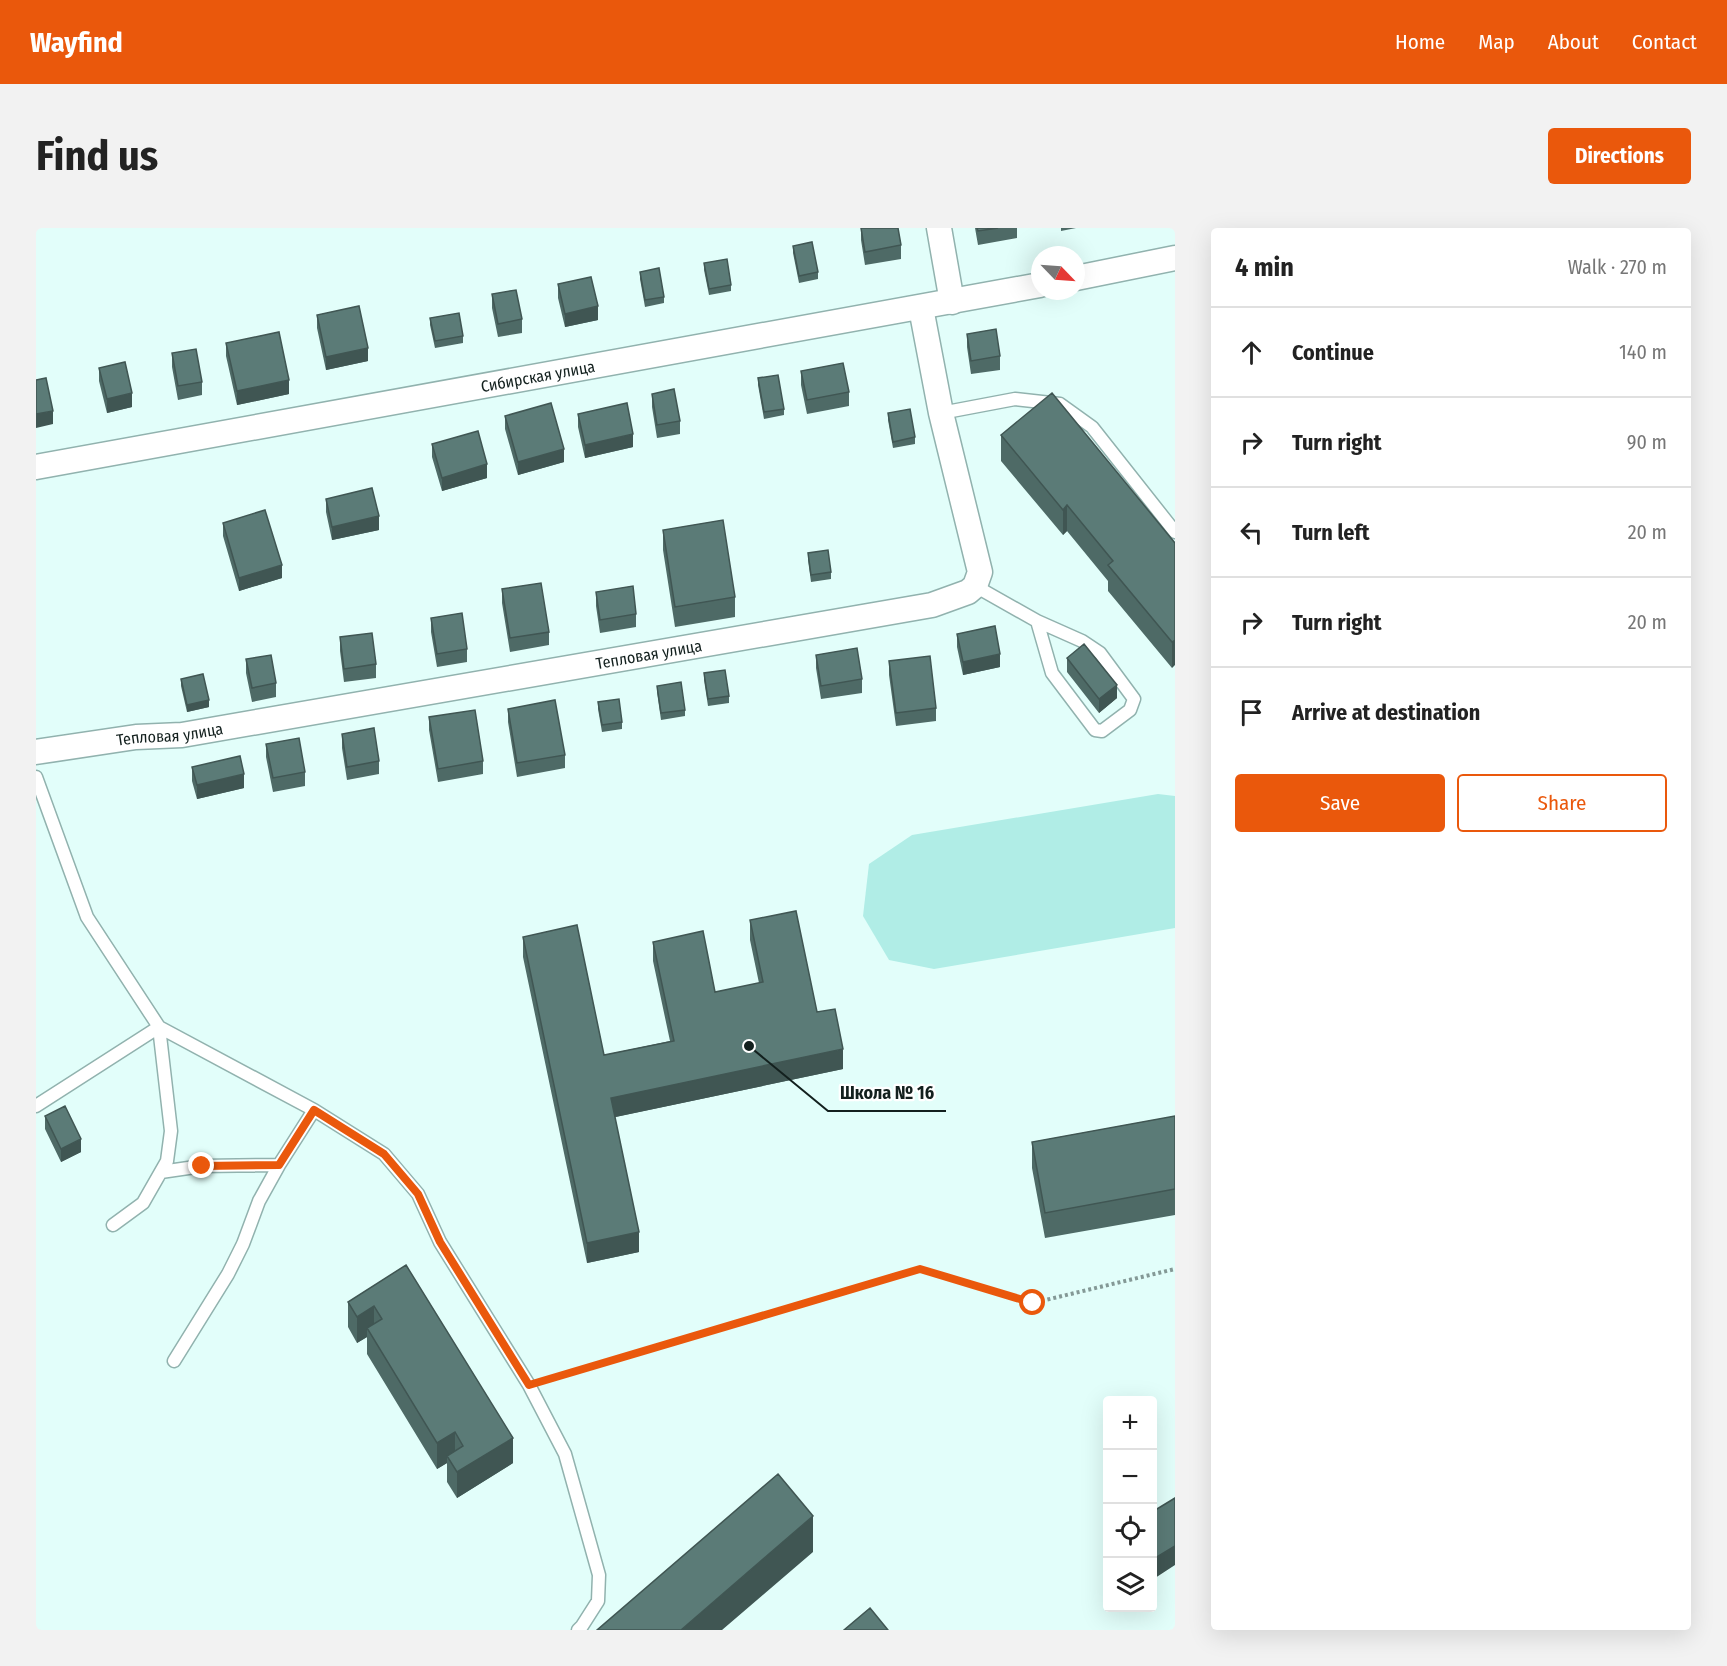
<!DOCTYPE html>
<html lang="en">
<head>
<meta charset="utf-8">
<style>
	:root { --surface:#fff; --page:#f2f2f2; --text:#222; --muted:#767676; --line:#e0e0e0; --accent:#ea580c }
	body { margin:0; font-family:"Fira Sans Condensed",sans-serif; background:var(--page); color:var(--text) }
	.controls { position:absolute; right:18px; bottom:18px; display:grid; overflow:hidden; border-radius:6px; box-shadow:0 6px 24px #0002 }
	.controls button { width:54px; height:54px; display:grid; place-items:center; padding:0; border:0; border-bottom:2px solid var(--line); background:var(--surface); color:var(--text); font:30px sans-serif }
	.compass { position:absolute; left:995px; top:18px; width:54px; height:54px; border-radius:50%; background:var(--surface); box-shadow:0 6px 24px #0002; rotate:115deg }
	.stop { position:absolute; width:18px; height:18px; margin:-14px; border:4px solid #ea580c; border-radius:50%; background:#fff }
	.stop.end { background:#ea580c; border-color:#fff; box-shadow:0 2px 6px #0008 }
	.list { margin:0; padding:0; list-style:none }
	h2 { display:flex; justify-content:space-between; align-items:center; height:78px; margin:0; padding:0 24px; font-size:26px }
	h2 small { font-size:20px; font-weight:400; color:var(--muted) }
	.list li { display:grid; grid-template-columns:39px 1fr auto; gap:18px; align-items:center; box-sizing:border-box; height:90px; padding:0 24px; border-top:2px solid var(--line) }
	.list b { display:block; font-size:22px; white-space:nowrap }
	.list em { font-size:20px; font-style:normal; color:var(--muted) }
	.actions { display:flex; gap:12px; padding:18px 24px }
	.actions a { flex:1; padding:14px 0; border:2px solid var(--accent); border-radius:6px; text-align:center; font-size:21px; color:var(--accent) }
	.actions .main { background:var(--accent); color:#fff }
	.icon { flex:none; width:33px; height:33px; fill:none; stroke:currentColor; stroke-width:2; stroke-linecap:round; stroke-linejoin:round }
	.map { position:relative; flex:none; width:1139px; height:1402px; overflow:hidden; border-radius:6px }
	header { display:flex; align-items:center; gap:36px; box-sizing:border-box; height:84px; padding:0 30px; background:var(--accent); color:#fff }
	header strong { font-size:28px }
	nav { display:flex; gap:33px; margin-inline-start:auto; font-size:21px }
	.intro { display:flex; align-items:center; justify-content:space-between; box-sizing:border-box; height:144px; padding:0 36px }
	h1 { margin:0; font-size:42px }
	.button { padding:15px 27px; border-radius:6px; background:var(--accent); color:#fff; font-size:21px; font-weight:700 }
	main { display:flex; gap:36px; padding:0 36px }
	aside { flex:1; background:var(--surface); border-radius:6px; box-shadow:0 6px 24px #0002 }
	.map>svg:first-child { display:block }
	.green { fill:#b0ede6 }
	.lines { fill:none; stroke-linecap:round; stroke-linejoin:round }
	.service-casing { stroke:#91b2ae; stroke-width:15 }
	.minor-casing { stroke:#91b2ae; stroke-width:27 }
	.path { stroke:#849996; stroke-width:4; stroke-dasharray:3 3; stroke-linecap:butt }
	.service { stroke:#fff; stroke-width:12 }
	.minor { stroke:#fff; stroke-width:24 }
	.wall { fill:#4e6a66 }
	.shaded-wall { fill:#405653 }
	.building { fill:#5b7b77; stroke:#405653; stroke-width:1.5 }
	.route { stroke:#ea580c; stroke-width:8 }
	.labels { text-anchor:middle; stroke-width:4.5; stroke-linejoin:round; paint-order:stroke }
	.street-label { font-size:16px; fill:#13201e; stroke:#fff }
	.leader { fill:none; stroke:#13201e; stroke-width:2 }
	.callout-dot { fill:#13201e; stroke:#fff; stroke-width:2 }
	.callout-label { font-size:18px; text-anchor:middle; font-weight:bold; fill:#13201e; stroke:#fff; stroke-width:4.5; stroke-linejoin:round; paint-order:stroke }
</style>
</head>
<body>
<header>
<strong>Wayfind</strong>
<nav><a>Home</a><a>Map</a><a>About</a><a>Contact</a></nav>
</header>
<div class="intro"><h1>Find us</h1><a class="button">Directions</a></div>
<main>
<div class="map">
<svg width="1139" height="1402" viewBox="0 0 1139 1402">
	<rect width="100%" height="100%" fill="#e2fefa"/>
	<path class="green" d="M1122 566 1139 568V700L898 741 853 732 827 688 833 636 876 607Z"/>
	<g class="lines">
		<defs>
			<path id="service" d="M905 185 979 171 1024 176 1056 199 1139 304
				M939 358 1001 393 1016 445 1059 502 1066 503 1094 482 1098 471 1064 425 1046 413 1001 393
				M0 549 51 689 123 799 278 882 348 926 382 966 404 1014 493 1157 529 1226 563 1347 562 1373 546 1398 542 1402
				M0 878 123 799 135 903 131 933 107 975 77 997
				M125 944 166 938 243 937
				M138 1133 192 1046 207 1016 223 973 243 937 278 882"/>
			<g id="minor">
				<path d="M903 0 916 74"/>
				<path d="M1040 50 1139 30"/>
				<path id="s1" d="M0 239 1004 57"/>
				<path id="s2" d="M0 524 100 509 146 507 896 377 932 364 939 358 944 344 905 185 885 80"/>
			</g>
		</defs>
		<use href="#service" class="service-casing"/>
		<use href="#minor" class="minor-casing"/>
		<path class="path" d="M511 1152 884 1041 997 1075 1139 1041"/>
		<use href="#service" class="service"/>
		<use href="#minor" class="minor"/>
	</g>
	<path class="wall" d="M825 0 865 17V31L829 37 825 12Z
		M939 0H981V10L942 17Z
		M1025 0H1040L1025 3Z
		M757 18 782 44V51L763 55 757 25Z
		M668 35 695 57V63L673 67 668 42Z
		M604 44 628 69V75L609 79 604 51Z
		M522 56 562 92 529 99 522 70Z
		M456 66 486 91V105L462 109 456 80Z
		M281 87 332 133 290 142 281 100Z
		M394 90 427 108V115L399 120 394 97Z
		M931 106 964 128V142L935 146 931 119Z
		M190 115 253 166 201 177 190 128Z
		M136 125 166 154V167L142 172 136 139Z
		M63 140 96 179 71 185 63 153Z
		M765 143 813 164V178L771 186 765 157Z
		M722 150 748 181V187L728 191 722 157Z
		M616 166 644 193V206L621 210 616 179Z
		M852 185 879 209V216L857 220 852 192Z
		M542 186 597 219 549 230 542 199Z
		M469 188 528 234 482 247 469 201Z
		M965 207 1139 315 1136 440 1072 363V353L1031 303 1027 307 965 233Z
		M396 216 451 250 406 263 396 229Z
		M290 271 343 302 296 312 290 284Z
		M187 295 246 350 203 363 187 308Z
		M627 302 699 369V389L639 399 627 322Z
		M772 325 795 344V351L775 354 772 332Z
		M466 361 513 404V417L474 424 466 375Z
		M560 364 600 386V399L564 405 560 378Z
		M395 390 431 421V434L401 439 395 404Z
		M921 406 964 439 927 447 921 419Z
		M304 409 340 436V450L308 454 304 423Z
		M780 427 826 451V465L785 471 780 440Z
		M1031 430 1081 470 1063 485 1031 444Z
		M210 431 240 455V469L216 474 210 445Z
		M853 433 900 480V493L860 498 853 447Z
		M668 445 693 468V475L672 478 668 452Z
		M145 451 173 479 151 484 145 458Z
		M621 458 649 482V488L625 492 621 464Z
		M562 474 586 494V501L566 504 562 481Z
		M472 481 529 527V540L481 549 472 494Z
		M393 489 447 533V546L402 554 393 502Z
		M306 506 343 533V546L311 552 306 520Z
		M230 516 269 544V558L237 564 230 529Z
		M156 539 208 560 161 571 156 553Z
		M714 692 781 784 807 841 579 889 603 1024 551 1035 487 729V709L568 827 634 813 617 733V714L679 764 723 755 714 712Z
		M9 888 45 924 25 934 9 901Z
		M1139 888V987L1009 1010 996 940V914Z
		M370 1037 477 1235 421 1270 411 1254V1235L401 1241 331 1126V1109L321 1115 312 1099V1074Z"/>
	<path class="shaded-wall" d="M562 78V92L529 99V86Z
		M332 120V133L290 142V129Z
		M253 152V166L201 177V163Z
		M96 165V179L71 185V171Z
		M17 183V196L0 200V186Z
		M597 206V219L549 230V217Z
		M528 221V234L482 247V234Z
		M451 236V250L406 263V250Z
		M1031 277V303L1027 307V282Z
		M343 288V302L296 312V299Z
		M246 337V350L203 363V350Z
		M1139 412V437L1136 440V414Z
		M964 426V439L927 447V434Z
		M1081 457V470L1063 485V471Z
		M173 472V479L151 484V477Z
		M208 546V560L161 571V557Z
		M807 821V841L575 890V870Z
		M45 911V924L25 934V921Z
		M603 1004V1024L551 1035V1015Z
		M338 1078V1104L331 1100V1109L321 1115V1089Z
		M419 1204V1230L411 1228V1235L401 1241V1215Z
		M477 1210V1235L421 1270V1244Z
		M777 1288V1324L686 1402H645Z
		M1139 1318V1337L1116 1352V1332Z"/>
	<path class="building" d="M825 0H862L865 17 829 24Z
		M941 0H962L942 3Z
		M776 14 782 44 763 48 757 18Z
		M691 31 695 57 673 61 668 35Z
		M623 40 628 69 609 72 604 44Z
		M555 49 562 78 529 86 522 56Z
		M480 62 486 91 462 96 456 66Z
		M323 78 332 120 290 129 281 87Z
		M423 85 427 108 399 113 394 90Z
		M960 101 964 128 935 133 931 106Z
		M243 104 253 152 201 163 190 115Z
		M160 121 166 154 142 158 136 125Z
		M89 134 96 165 71 171 63 140Z
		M807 135 813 164 771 172 765 143Z
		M742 147 748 181 728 184 722 150Z
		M10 150 17 183 0 186V152Z
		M638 161 644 193 621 197 616 166Z
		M1016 165 1139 315V412L1136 414 1072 337 1077 333 1031 277 1027 282 965 207Z
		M515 175 528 221 482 234 469 188Z
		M591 175 597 206 549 217 542 186Z
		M874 181 879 209 857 214 852 185Z
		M442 203 451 236 406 250 396 216Z
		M336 260 343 288 296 299 290 271Z
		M229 282 246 337 203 350 187 295Z
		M687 292 699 369 639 379 627 302Z
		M792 322 795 344 775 347 772 325Z
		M505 355 513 404 474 410 466 361Z
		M597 358 600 386 564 392 560 364Z
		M426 385 431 421 401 426 395 390Z
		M959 398 964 426 927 434 921 406Z
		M336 405 340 436 308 441 304 409Z
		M1048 416 1081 457 1063 471 1031 430Z
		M821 420 826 451 785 458 780 427Z
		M235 427 240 455 216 460 210 431Z
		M894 428 900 480 860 485 853 433Z
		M689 442 693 468 672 471 668 445Z
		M167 446 173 472 151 477 145 451Z
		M645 454 649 482 625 485 621 458Z
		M583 471 586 494 566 497 562 474Z
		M519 472 529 527 481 535 472 481Z
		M439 482 447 533 402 541 393 489Z
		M338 500 343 533 311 539 306 506Z
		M263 510 269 544 237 550 230 516Z
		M204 528 208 546 161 557 156 539Z
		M760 683 781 784 799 781 807 821 575 870 603 1004 551 1015 487 709 541 697 568 827 638 813 617 714 667 703 679 764 727 754 714 692Z
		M29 878 45 911 25 921 9 888Z
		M1139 888V961L1009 985 996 914Z
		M370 1037 477 1210 421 1244 411 1228 427 1218 419 1204 401 1215 331 1100 346 1091 338 1078 321 1089 312 1074Z
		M742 1246 777 1288 645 1402H561Z
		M1139 1270V1318L1116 1332V1284Z
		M834 1380 852 1402H808Z"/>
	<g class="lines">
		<path class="route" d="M166 938 243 937 278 882 348 926 382 966 404 1014 493 1157 884 1041 997 1075"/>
	</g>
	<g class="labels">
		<g class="street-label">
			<text dy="6" stroke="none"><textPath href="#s1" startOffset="510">Сибирская улица</textPath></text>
			<text dy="6" stroke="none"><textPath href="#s2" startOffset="621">Тепловая улица</textPath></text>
			<text dy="6" stroke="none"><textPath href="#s2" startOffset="135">Тепловая улица</textPath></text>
		</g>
	</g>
	<path class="leader" d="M713 818L792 883H910"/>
	<circle class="callout-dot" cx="713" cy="818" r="6"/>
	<g class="callout-label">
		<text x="851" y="871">Школа № 16</text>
	</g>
</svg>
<div class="controls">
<button>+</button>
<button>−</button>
<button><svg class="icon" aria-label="locate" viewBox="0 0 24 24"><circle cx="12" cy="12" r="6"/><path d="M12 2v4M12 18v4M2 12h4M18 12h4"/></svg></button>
<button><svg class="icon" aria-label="layers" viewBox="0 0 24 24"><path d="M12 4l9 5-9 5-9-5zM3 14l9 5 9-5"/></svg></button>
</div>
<svg class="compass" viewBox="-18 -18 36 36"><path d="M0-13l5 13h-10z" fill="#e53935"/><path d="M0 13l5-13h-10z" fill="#767676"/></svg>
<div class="stop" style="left:997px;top:1075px"></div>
<div class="stop end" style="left:166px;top:938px"></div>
</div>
<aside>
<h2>4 min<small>Walk · 270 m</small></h2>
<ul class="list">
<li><svg class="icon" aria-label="ahead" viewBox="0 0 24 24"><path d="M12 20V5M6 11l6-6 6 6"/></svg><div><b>Continue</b></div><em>140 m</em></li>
<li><svg class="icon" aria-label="right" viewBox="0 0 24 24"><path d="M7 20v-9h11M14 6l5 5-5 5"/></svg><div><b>Turn right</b></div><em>90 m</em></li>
<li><svg class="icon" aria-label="left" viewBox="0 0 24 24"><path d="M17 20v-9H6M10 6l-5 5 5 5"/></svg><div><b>Turn left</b></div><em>20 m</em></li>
<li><svg class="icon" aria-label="right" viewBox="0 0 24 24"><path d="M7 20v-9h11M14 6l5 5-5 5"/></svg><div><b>Turn right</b></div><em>20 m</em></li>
<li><svg class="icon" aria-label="arrive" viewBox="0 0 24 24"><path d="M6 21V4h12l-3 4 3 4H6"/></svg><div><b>Arrive at destination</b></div></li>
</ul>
<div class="actions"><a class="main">Save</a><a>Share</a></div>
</aside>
</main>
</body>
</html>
